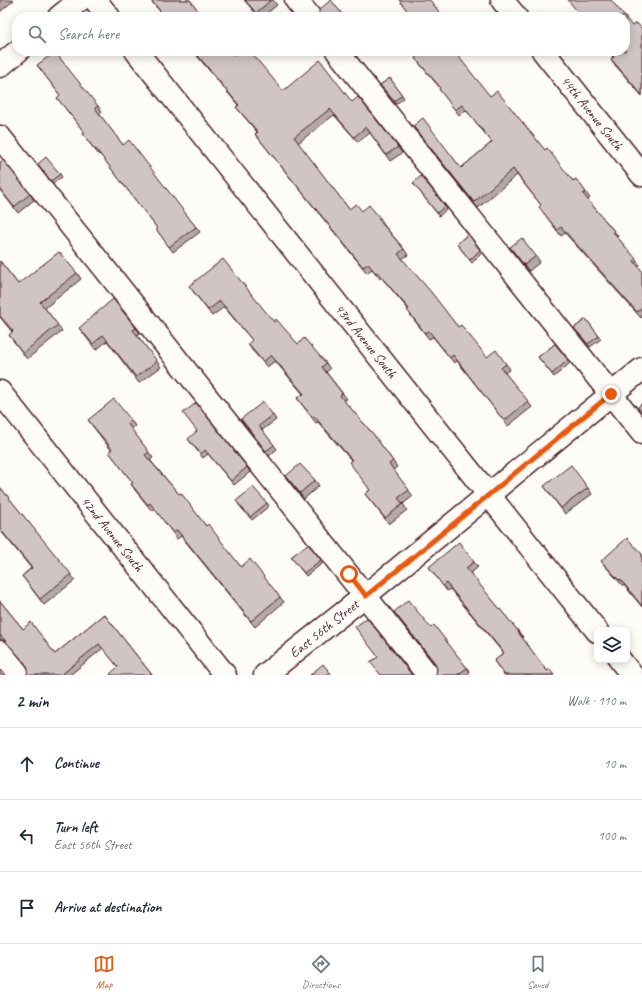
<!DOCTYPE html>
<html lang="en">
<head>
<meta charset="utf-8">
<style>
	:root { --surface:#fff; --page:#f2f2f3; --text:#1f2937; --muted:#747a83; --line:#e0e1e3; --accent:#ea580c }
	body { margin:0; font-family:Caveat,sans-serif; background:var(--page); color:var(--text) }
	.controls { position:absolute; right:12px; bottom:12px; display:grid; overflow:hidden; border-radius:8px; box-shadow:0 2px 10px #0003 }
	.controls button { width:36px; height:36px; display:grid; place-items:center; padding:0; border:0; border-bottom:1px solid var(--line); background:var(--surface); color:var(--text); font:20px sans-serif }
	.stop { position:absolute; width:12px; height:12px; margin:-9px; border:3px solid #ea580c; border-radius:50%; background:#fff }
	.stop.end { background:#ea580c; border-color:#fff; box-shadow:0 1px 4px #0008 }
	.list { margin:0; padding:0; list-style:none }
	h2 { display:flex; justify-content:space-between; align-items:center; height:52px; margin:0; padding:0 16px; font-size:17px }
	h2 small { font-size:13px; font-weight:400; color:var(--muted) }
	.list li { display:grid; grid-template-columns:26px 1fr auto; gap:12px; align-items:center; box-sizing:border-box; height:72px; padding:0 16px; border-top:1px solid var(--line) }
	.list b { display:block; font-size:15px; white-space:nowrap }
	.list p { margin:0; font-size:13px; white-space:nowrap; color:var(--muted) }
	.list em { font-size:13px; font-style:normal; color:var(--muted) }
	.icon { flex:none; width:22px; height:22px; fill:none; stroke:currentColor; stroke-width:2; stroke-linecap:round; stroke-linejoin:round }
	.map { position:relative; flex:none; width:642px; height:675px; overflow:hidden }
	.search { position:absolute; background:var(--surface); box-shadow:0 2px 10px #0003; left:12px; right:12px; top:12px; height:44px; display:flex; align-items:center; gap:10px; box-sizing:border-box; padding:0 14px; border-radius:16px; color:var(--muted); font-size:15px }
	.sheet { height:268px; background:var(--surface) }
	nav { display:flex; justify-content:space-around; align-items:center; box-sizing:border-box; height:56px; border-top:1px solid var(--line); background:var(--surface); font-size:11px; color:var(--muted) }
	nav a { display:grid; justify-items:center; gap:2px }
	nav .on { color:var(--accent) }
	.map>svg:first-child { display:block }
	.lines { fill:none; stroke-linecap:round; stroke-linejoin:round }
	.minor-casing { stroke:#4a1f2b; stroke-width:25 }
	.minor { stroke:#fdfcf7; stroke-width:22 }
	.wall { fill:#b3a9a9; stroke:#4a1f2b }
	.building { fill:#d0c5c4; stroke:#4a1f2b }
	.route { stroke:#ea580c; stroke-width:5 }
	.labels { text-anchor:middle; stroke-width:4; stroke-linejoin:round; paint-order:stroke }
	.street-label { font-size:14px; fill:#4a1f2b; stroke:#fdfcf7 }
</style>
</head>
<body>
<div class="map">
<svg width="642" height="675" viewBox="0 0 642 675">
	<rect width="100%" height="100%" fill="#fdfcf7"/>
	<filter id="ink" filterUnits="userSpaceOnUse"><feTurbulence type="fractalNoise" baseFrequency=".025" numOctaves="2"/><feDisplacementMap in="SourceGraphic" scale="8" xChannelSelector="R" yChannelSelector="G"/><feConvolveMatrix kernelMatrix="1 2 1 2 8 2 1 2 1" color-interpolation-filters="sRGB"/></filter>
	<g filter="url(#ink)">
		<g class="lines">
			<defs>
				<g id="minor">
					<path d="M95 0 109 17"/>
					<path d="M296 0 310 17"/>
					<path d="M502 0 516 17"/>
					<path d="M59 17 80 0"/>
					<path id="s1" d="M136 51 597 631"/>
					<path d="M337 51 642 433"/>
					<path id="s2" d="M543 51 642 175"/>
					<path d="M0 66 18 51"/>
					<path d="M0 137 428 675"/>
					<path id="s3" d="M0 392 225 675"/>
					<path d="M0 652 19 675"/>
					<path d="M620 660 632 675"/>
					<path id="s4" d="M265 675 366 595 642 369"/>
				</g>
			</defs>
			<use href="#minor" class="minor-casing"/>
			<use href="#minor" class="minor"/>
		</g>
		<path class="wall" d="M0 0H14L0 12Z
			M150 0H190L203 17H165Z
			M244 0H273L277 5 262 17H259Z
			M632 26 642 29V96L615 65 611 59 613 57 608 51H625Z
			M193 51H231L234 55 283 91 352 102 398 147 402 153 390 161 370 133 358 142 334 115 298 143 349 209 362 211 380 218 384 224H383L404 249 408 255 402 259 458 327 487 357 506 364 510 369 505 373 532 407 508 426 457 361 454 363 433 337 429 339 411 316 408 309 381 277 380 279 372 269 367 273 259 139 255 134 257 132 236 107 238 105Z
			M415 58 490 96 545 150 573 181 576 179 590 198 588 200 614 231 618 236 617 237 640 265 638 267 642 271V317L641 318 565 233 561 236 543 212 541 205 517 175 478 208 413 126 461 168 492 142 466 110 459 115 443 94 439 89 440 88 419 63Z
			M37 65 98 106 102 112 99 114 123 145 196 227 200 232 173 252 156 229 157 228 100 154 99 155 87 140 85 133 57 98 60 95Z
			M390 78 404 98 396 104 380 85Z
			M0 162 30 194 34 200 18 213 0 190Z
			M38 164 60 174 62 177 53 184Z
			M413 183 445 206 447 209 439 216Z
			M468 234 482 253 472 263 457 244Z
			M510 247 536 256 540 262 529 271Z
			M0 261 18 284 77 273 81 279 45 308 62 331 27 359 9 335 12 332 0 317Z
			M189 286 274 322 298 344 326 363 330 369 326 372 347 399 344 401 374 435 397 467 393 470 413 496 403 504 407 510 389 524 365 494 370 490 351 460 318 422 316 423 297 398 303 394 275 361 267 367 252 350 248 344 252 340 224 307 212 316Z
			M586 319 601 339 590 347 574 328Z
			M79 328H136L140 333 137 335 161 367 139 383 107 341 96 350Z
			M555 344 570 363 554 377 538 357Z
			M273 415 276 420 262 430 277 449 269 456 241 419Z
			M88 420H131L135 426 131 429 153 458 150 460 241 567 280 597 284 602 255 627 181 536 177 539 155 509 152 511 135 490 131 484 133 483 109 452 111 450Z
			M188 439 247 467 250 472 234 485 208 454 203 458Z
			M286 476 315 480 319 486 304 499Z
			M544 486 588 488 592 494 565 514Z
			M0 487 75 580 44 605 22 576 31 568 0 530Z
			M267 503 269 506 252 520 238 504Z
			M308 544 323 563 306 576 291 557Z
			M642 554V607L624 585 623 586 605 566 601 561Z
			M474 562 478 567 470 574 519 632 523 637 522 638 547 671 554 675H504L494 661 504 654 450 589 447 591 429 567Z
			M0 601 23 629 55 654 104 614 152 675 118 667 103 648 70 675H27L28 669 26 665 5 640H0Z
			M394 612 431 628 467 668 470 672 466 675H436L437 669 435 664Z"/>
		<path class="building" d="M151 0H190L203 17H165Z
			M245 0H271L256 13Z
			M331 0 343 15 341 17H319V10Z
			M399 0H430L443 17H412Z
			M568 0H611L625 17H582Z
			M625 17 632 26 637 23 642 29V95L611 59 614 57 609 51H625Z
			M194 51H231L234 55 239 51H250L283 91 320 60 352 102 358 97 398 147 386 155 366 127 354 137 330 109 294 137 349 209 356 204 362 211 369 205 380 218 378 219 404 249 398 254 431 292 458 327 461 325 487 357 496 350 506 364 501 368 528 401 504 421 453 355 450 358 429 331 425 333 407 310 409 309 377 272 376 273 368 264 363 267 255 134 258 132 236 107 239 105Z
			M423 51H454L490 96 497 91 545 150 547 148 573 181 576 179 586 192 583 194 614 231 613 232 636 259 634 261 642 271V308L637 312 561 227 557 230 539 207 541 205 513 169 474 202 413 126 423 118 461 168 492 142 462 105 455 110 439 89 440 87 415 58Z
			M55 52 98 106 95 108 123 145 129 140 196 227 169 247 156 229 157 228 96 149 95 150 83 134 85 133 57 98 60 95 37 65Z
			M390 78 402 95 394 101 380 85Z
			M46 157 60 174 51 181 38 164Z
			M3 160 30 194 14 207 0 189V162Z
			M421 176 445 206 437 213 413 183Z
			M468 234 480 250 470 260 457 244Z
			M522 238 536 256 524 265 510 247Z
			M59 252 77 273 40 302 58 325 23 353 9 335 13 331 0 316V261L18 284Z
			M223 259 274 322 276 319 298 344 304 338 326 363 322 367 342 393 340 396 374 435 393 461 389 464 409 490 398 498 403 504 385 518 365 494 370 490 349 462 352 460 314 416 312 417 297 398 304 394 271 355 263 362 248 344 252 340 220 301 208 310 189 286Z
			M113 299 136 328 133 330 157 361 136 377 103 335 93 344 79 328Z
			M586 319 599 336 588 344 574 328Z
			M555 344 568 360 552 374 538 357Z
			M114 399 131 420 127 423 149 452 145 455 179 494 181 493 206 526 208 524 241 567 250 559 280 597 251 621 177 530 173 533 150 503 148 505 131 484 133 483 109 452 112 449 88 420Z
			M263 402 273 415 259 426 274 445 266 451 241 419Z
			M196 403 247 467 231 481 205 450 201 454 188 439 197 431 183 413Z
			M642 403V412L638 407Z
			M300 464 315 480 300 493 286 476Z
			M571 465 588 488 561 508 544 486Z
			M0 487 71 574 40 599 22 576 32 568 0 529Z
			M253 487 267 503 250 517 236 501Z
			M627 538 642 554V606L620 579 619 580 601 561Z
			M459 542 474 562 466 568 519 632H518L547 671 549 669 554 675H505L494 661 504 653 446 583 443 586 429 567Z
			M308 544 321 560 304 573 291 557Z
			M408 600 431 628 434 625 467 668 457 675H436L437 669 435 663 394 612Z
			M0 601 23 629 31 622 55 654 104 614 152 675H111L110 674 118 667 99 644 61 675H27L28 669 25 663 1 636H0Z
			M367 618 412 675H381L370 662 378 657 355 627Z
			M323 664 332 675H310Z
			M0 670 5 675H0Z"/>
	</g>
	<g class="lines" filter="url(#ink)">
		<path class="route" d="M349 574 366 596 611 394"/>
	</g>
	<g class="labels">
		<g class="street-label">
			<text dy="5" stroke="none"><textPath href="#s2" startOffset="79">44th Avenue South</textPath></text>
			<text dy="5" stroke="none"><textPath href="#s1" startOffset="370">43rd Avenue South</textPath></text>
			<text dy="5" stroke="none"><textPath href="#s3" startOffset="181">42nd Avenue South</textPath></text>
			<text dy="5" stroke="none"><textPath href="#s4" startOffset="75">East 56th Street</textPath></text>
		</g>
	</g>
</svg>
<div class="controls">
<button><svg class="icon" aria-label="layers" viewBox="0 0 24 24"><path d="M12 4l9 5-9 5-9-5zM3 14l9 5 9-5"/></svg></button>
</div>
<div class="stop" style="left:349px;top:574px"></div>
<div class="stop end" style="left:611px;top:394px"></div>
<div class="search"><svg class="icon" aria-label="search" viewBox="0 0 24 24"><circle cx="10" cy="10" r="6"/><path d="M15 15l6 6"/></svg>Search here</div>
</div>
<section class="sheet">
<h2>2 min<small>Walk · 110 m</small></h2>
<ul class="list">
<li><svg class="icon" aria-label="ahead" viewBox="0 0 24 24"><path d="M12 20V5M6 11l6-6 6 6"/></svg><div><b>Continue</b></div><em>10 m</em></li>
<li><svg class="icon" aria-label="left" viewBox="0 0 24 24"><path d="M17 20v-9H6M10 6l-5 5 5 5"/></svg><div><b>Turn left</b><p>East 56th Street</p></div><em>100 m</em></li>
<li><svg class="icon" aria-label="arrive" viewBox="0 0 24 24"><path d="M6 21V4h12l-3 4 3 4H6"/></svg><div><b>Arrive at destination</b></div></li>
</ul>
</section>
<nav>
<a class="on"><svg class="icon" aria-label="map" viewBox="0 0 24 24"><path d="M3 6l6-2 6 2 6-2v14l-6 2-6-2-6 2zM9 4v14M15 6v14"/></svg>Map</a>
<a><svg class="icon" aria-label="directions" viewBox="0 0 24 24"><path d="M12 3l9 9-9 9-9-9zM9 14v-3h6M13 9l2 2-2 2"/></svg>Directions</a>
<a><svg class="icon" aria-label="saved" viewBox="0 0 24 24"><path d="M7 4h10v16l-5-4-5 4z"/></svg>Saved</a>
</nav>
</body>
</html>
